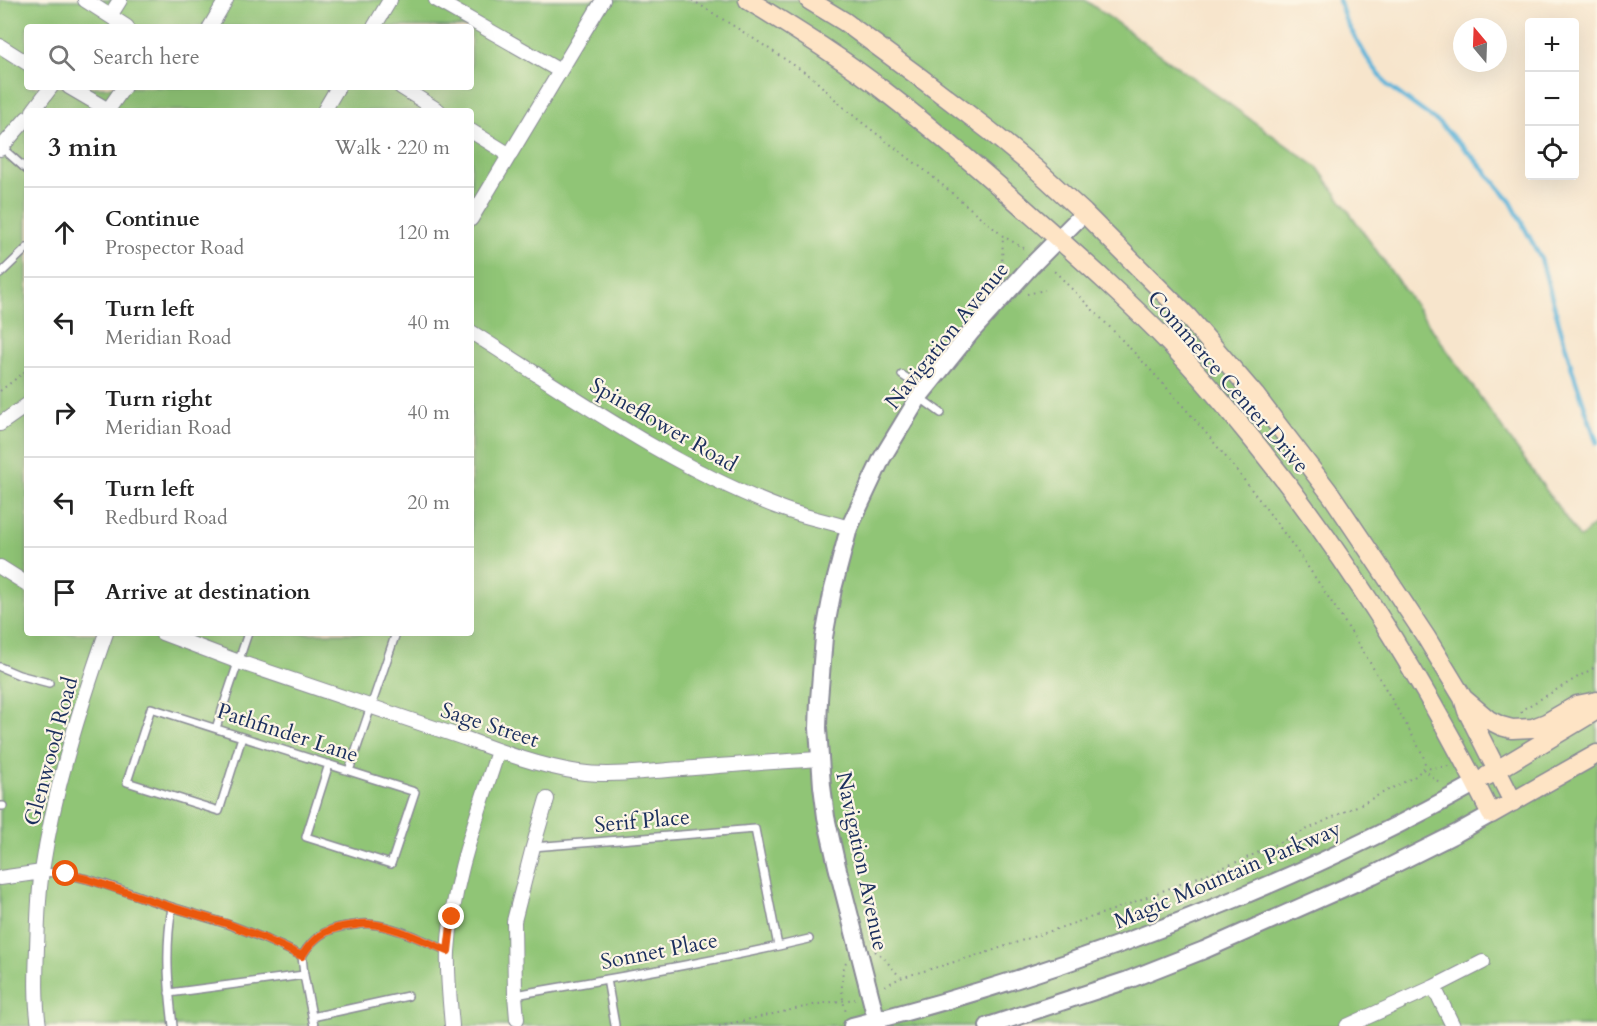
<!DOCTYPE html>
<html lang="en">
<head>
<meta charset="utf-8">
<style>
	:root { --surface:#fff; --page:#f2f2f2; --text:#222; --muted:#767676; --line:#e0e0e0 }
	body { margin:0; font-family:Cardo,serif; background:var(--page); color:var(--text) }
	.controls { position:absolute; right:18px; top:18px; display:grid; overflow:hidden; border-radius:6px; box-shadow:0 6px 24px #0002 }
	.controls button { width:54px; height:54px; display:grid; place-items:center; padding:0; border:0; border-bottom:2px solid var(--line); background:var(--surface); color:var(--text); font:30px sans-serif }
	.compass { position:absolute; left:1453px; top:18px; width:54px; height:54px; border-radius:50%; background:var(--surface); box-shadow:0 6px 24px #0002; rotate:341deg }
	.stop { position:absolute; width:18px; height:18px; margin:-14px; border:4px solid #ea580c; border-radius:50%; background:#fff }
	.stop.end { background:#ea580c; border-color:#fff; box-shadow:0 2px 6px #0008 }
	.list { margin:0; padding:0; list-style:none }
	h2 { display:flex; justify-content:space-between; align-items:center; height:78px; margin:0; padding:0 24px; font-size:26px }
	h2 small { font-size:20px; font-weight:400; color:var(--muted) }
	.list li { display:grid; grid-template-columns:39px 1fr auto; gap:18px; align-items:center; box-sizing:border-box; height:90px; padding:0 24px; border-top:2px solid var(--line) }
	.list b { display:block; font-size:22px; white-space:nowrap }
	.list p { margin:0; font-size:20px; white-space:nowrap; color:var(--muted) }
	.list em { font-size:20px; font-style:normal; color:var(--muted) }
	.icon { flex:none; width:33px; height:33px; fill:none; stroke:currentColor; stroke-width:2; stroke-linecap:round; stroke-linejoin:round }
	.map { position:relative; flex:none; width:1597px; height:1026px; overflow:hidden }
	.search { position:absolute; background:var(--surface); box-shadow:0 6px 24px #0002; left:24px; top:24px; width:450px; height:66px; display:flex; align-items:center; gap:15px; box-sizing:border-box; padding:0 21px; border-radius:6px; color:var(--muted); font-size:22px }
	.panel { position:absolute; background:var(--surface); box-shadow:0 6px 24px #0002; left:24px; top:108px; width:450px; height:528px; border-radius:6px }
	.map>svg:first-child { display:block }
	.green { fill:#90c576; stroke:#567a6a; stroke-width:1.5; fill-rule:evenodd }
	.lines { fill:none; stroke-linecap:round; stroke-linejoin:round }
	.stream { stroke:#5cb3d9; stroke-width:4.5 }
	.service-casing { stroke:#898a95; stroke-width:10 }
	.minor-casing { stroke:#898a95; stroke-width:16 }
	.tertiary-casing { stroke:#898a95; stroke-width:20 }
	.secondary-casing { stroke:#898a95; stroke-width:21 }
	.path { stroke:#898a95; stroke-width:2; stroke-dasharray:1.5 4.5; stroke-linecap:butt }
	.service { stroke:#fff; stroke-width:7 }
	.minor { stroke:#fff; stroke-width:14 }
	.tertiary { stroke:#fff; stroke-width:16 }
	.secondary { stroke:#fee4c5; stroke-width:18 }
	.route { stroke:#ea580c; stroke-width:8 }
	.labels { text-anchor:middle; stroke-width:4.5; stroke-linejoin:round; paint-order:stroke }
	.street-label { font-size:22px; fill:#1b2f5e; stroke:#fcf5e5 }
</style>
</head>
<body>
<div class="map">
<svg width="1597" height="1026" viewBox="0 0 1597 1026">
	<rect width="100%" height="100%" fill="#fcf5e5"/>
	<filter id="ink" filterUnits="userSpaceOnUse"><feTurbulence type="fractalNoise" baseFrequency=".0167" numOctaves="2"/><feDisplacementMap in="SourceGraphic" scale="12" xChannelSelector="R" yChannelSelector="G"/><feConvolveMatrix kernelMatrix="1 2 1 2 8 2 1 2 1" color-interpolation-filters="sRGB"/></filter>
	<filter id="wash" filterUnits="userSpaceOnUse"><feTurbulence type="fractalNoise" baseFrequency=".008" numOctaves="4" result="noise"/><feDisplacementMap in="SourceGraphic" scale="24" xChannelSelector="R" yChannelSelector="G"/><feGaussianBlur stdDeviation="1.35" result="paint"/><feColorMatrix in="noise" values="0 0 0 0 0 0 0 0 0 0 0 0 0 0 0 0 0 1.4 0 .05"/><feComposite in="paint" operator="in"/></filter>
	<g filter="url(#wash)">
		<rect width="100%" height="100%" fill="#f7e5cc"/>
		<path class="green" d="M0 0H1085L1318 168 1580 538 1597 522V1026H0ZM27 27H471V87H27ZM27 111H471V633H27Z"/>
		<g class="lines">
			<path class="stream" d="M1339 0 1345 19 1355 37 1367 58 1387 85 1439 123 1475 159 1511 202 1541 259 1572 369 1597 443"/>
		</g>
	</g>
	<g filter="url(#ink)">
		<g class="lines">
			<defs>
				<path id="service" d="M0 146 27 170
					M0 274 27 248
					M902 375 925 390
					M919 397 941 413
					M0 667 19 675 49 683
					M216 728 248 633
					M242 737 219 811 127 782 151 708 415 792 391 864 306 837 329 764
					M349 771 396 633
					M0 806H3
					M533 847 755 829 778 946
					M42 872C82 873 119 890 156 902 180 910 203 916 227 924 253 933 277 944 302 956
					M172 907C165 950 168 984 173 1026
					M302 956C315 934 330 927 355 925 360 924 365 923 369 924 395 926 424 941 448 951
					M302 956 304 975 314 1026
					M607 979 615 1025
					M169 993 304 975
					M515 995C613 978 712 962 809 939
					M312 1017 408 996"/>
				<path id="minor" d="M85 0 127 27
					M436 0 560 71
					M110 16 120 0
					M210 27 226 0
					M374 27 390 0
					M0 46 27 63
					M69 87 110 111
					M401 87 439 111
					M108 110 124 87
					M33 111 51 87
					M324 111 338 87
					M471 131 510 155
					M0 149 27 118
					M471 219 603 0
					M471 332C572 396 671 467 783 509 804 517 827 521 849 528
					M0 424 27 405
					M0 567 27 584
					M162 633 239 662 464 738C501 752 539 766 578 772 612 777 648 771 682 769 728 765 773 762 819 759
					M0 878 42 872
					M1434 987 1453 1026
					M517 1019 515 995 514 921 533 847 547 799
					M39 1026C35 1000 36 974 37 948 38 923 38 897 42 871 54 790 79 710 106 633
					M452 1026C450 1001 447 977 448 952 452 882 477 817 498 751
					M1347 1026 1434 987 1483 962"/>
				<path id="tertiary" d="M852 1026C982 994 1110 951 1235 899 1317 865 1398 827 1476 783
					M878 1026 837 866 826 817 822 786 818 728 819 700 824 637 833 589 849 528 882 458 919 397 972 331 1031 266 1084 213
					M988 1026 1128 980 1204 950 1373 875 1457 833 1491 814"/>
				<path id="secondary" d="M748 0C796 30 844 59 888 94 932 128 975 165 1017 202 1070 249 1124 296 1173 347 1203 378 1230 412 1257 445 1349 560 1425 682 1491 814L1597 754
					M809 0 845 22 922 79 990 131 1036 169 1084 213 1188 317 1255 395 1332 496 1379 566 1426 637 1463 698 1467 711 1513 802
					M1463 698 1489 720 1501 726 1512 729 1533 728 1546 723 1577 705 1597 701
					M1487 776 1597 710"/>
			</defs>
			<use href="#service" class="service-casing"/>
			<use href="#minor" class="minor-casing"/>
			<use href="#tertiary" class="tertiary-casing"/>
			<use href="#secondary" class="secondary-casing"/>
			<path class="path" d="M692 0 748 35 812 77 842 106 860 121 927 172 1003 236 1025 249
				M999 278 1002 262 1003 236
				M1027 294 1045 290
				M0 391 27 370
				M1521 713 1525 708 1597 666
				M1423 769 1449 766
				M1423 769 1439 782
				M875 951 883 957 900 977
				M846 962C840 974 841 998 846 1012
				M885 986 900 978 985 953 1116 909 1242 860 1363 803 1414 777 1423 769 1425 764 1423 755C1341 604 1242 463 1122 340 1106 323 1090 307 1074 291 1066 284 1060 275 1051 269
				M719 1026 818 1004 855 999"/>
			<use href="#service" class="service"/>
			<use href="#minor" class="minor"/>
			<use href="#tertiary" class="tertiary"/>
			<use href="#secondary" class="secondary"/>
		</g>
	</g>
	<g class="lines" filter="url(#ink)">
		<path class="route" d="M66 874 87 879 171 907 228 924 261 937 302 956C315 934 330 927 355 925 360 924 365 923 369 924 396 926 423 941 448 951L452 917"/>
	</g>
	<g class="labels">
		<g class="street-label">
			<text transform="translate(946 335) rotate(-51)" y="8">Navigation Avenue</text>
			<text transform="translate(1229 381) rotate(49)" y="8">Commerce Center Drive</text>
			<text transform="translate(664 424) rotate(30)" y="8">Spineflower Road</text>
			<text transform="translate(490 724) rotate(18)" y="8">Sage Street</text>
			<text transform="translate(288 732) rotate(18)" y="8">Pathfinder Lane</text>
			<text transform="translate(50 751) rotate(-75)" y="8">Glenwood Road</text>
			<text transform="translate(642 820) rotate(-5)" y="8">Serif Place</text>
			<text transform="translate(863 861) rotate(78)" y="8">Navigation Avenue</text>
			<text transform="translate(1227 874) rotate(-23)" y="8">Magic Mountain Parkway</text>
			<text transform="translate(659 950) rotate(-11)" y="8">Sonnet Place</text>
		</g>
	</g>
</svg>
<div class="controls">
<button>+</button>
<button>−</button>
<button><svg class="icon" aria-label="locate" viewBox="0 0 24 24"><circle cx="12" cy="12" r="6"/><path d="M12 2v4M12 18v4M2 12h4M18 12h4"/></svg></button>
</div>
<svg class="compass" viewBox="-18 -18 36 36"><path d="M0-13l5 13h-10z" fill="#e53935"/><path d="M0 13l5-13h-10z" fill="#767676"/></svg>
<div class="stop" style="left:66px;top:874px"></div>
<div class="stop end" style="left:452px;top:917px"></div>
<div class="search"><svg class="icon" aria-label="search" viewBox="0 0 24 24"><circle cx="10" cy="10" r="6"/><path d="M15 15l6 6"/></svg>Search here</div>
<section class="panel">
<h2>3 min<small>Walk · 220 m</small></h2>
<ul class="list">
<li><svg class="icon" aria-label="ahead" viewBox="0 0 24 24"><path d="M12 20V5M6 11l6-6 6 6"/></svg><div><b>Continue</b><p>Prospector Road</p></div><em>120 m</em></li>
<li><svg class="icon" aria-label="left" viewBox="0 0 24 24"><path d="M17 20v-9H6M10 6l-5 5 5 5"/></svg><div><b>Turn left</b><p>Meridian Road</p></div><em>40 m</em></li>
<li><svg class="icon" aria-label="right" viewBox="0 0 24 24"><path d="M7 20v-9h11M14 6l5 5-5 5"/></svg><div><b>Turn right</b><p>Meridian Road</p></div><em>40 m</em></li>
<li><svg class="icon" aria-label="left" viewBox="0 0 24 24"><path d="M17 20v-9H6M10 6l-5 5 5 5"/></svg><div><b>Turn left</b><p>Redburd Road</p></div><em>20 m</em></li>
<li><svg class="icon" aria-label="arrive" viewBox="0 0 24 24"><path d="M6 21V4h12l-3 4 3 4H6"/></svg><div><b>Arrive at destination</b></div></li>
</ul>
</section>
</div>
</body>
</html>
